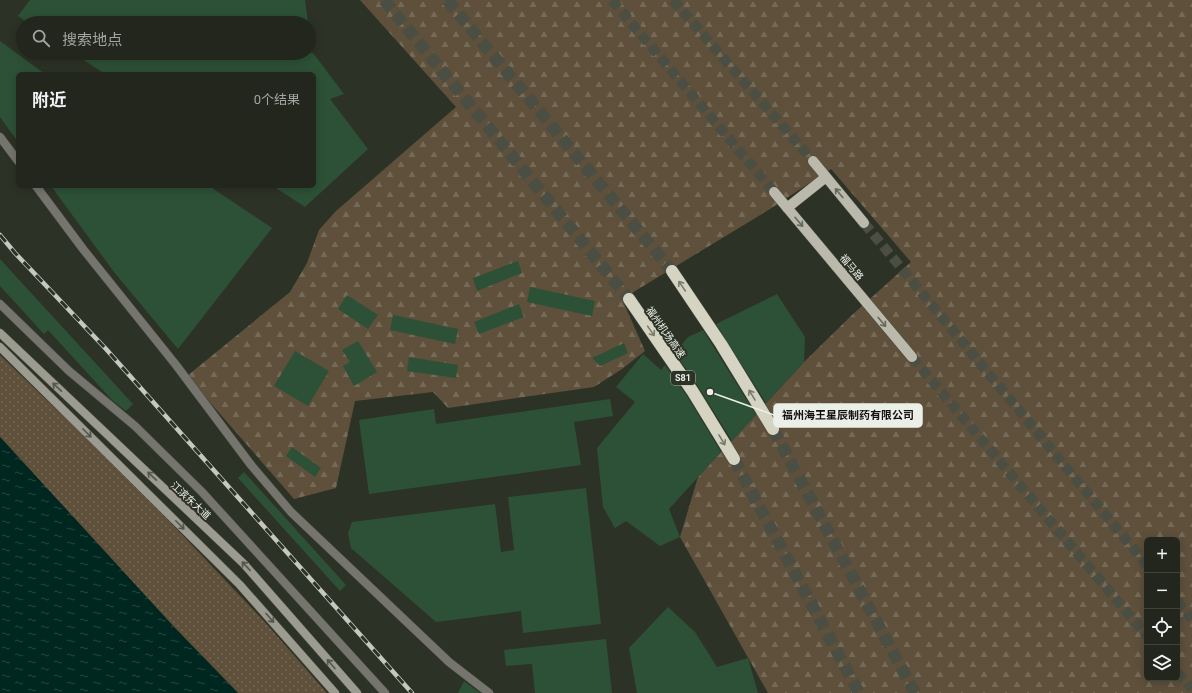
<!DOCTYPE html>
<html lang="zh">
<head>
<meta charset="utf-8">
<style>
	:root { --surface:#22261c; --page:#2a2e25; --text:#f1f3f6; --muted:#a2a5a3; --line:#3f433b }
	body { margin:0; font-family:Roboto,"Noto Sans SC",sans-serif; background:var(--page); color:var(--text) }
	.controls { position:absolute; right:12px; bottom:12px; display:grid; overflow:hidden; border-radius:6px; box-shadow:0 2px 10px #0003 }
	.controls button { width:36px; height:36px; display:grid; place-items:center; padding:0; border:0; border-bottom:1px solid var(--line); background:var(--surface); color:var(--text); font:20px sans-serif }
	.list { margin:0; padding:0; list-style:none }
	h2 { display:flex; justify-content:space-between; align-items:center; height:52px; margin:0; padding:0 16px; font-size:17px }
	h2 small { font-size:13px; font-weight:400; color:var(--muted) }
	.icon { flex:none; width:22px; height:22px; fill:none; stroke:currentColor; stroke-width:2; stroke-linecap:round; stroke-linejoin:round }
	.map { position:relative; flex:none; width:1192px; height:693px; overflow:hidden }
	.search { position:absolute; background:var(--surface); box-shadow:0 2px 10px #0003; left:16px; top:16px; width:300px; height:44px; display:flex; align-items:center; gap:10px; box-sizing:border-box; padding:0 14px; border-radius:22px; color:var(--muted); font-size:15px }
	.panel { position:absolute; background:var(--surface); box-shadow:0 2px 10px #0003; left:16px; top:72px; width:300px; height:116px; border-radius:6px }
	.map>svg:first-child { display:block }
	.forest { fill:url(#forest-firs); fill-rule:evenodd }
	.park { fill:url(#park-dots) }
	.water { fill:url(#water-ripples) }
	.building { fill:#2d5137 }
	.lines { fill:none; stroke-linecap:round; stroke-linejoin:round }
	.primary-tunnel { stroke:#4a4e43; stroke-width:10; stroke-dasharray:10 5; stroke-linecap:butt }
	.motorway-tunnel { stroke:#4a4e43; stroke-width:12; stroke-dasharray:12 6; stroke-linecap:butt }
	.tertiary-casing { stroke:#4b5045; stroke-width:9 }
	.secondary-casing { stroke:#4b5045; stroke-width:9 }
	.primary-casing { stroke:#4b5045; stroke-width:11 }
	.motorway-casing { stroke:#4b5045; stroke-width:13 }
	.tertiary { stroke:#75756e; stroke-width:8 }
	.secondary { stroke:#9c9b90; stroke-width:8 }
	.primary { stroke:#bab9ab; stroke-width:10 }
	.motorway { stroke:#d5d4c3; stroke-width:12 }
	.rail-casing { stroke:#c4c8bf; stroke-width:4.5 }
	.rail { stroke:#2d3226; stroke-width:3; stroke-dasharray:9; stroke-linecap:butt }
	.oneway { stroke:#65685b }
	.oneway2 { stroke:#797b6d }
	.oneway3 { stroke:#54574b }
	.labels { text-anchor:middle; stroke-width:4; stroke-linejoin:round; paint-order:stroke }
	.shield { fill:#2d3226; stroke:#b2b6ad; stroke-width:1 }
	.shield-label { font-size:9px; font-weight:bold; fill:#ebefe7 }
	.street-label { font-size:10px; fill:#ebefe7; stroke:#2d3226 }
	.leader { fill:none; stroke:#ebefe7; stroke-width:1.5 }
	.callout-dot { fill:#ebefe7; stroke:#2d3226; stroke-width:1.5 }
	.callout { fill:#ebefe7; stroke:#ebefe7; stroke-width:1.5 }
	.callout-label { font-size:11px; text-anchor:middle; font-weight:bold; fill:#111 }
</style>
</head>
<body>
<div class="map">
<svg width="1192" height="693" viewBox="0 0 1192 693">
	<defs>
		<pattern id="forest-firs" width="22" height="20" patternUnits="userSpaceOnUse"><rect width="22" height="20" fill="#5e503b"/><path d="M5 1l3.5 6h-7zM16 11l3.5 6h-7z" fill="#756a57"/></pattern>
		<pattern id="park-dots" width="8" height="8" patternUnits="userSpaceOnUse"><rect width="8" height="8" fill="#5e503b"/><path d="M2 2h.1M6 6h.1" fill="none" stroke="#756a57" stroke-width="1.8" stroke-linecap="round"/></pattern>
		<pattern id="water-ripples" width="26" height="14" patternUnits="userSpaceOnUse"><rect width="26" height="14" fill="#00271f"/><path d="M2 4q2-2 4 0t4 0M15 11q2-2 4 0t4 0" fill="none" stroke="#254740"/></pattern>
	</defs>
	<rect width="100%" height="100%" fill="#2d3226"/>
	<path class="forest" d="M360 0H1192V693H768L680 537 698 477 804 362 852 315 911 262 831 169 770 209 622 299 645 351 622 369 594 387 448 408 433 392 355 401 336 488 294 499 187 376 290 292 307 263 319 230 336 211 456 107ZM1147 540H1177V678H1147Z"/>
	<path class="park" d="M0 355 133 483 264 621 327 693H238L175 628 0 437Z"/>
	<path class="water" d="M0 437 175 628 238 693H0Z"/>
	<path class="building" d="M30 0H305L308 23H28L18 16Z
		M0 41 45 74H18V142L0 117Z
		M73 53H313L344 94 330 99 368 149 305 207 273 186H314V74H105Z
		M51 186H209L272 228 178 349 114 272Z
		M0 259 133 404 126 411 112 400 48 330 44 334 0 286Z
		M518 261 522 273 477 291 473 278Z
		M530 287 595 301 592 316 527 302Z
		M777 294 805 337 804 362 766 403 716 324Z
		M347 295 378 315 368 329 338 309Z
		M519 304 524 317 479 334 474 322Z
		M393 315 458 329 455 344 390 330Z
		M703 330 756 415 732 441 699 388 675 353 688 337Z
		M358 341 377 372 354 386 343 366 350 362 342 350Z
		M624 343 628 353 600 366 592 358Z
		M295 351 329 371 308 406 274 386Z
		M643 354 661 370 665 365 687 396 721 452 669 509 680 537 660 546 626 521 615 528 603 507 597 448 635 402 616 387Z
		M409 357 458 365 456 378 407 371Z
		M610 399 613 416 574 422 581 465 369 494 359 420 434 409 436 424Z
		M292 447 321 468 315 477 286 456Z
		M244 472 346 585 340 591 238 478Z
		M586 488 601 624 523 633 521 611 436 622 351 548 348 533 352 522 495 504 501 552 514 550 508 497Z
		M668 607 695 632 717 667 748 658 758 693H637L629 648Z
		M606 639 612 693H535L532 664 506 666 504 650Z
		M464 681 480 693H458Z"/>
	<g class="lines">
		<path class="primary-tunnel" d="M612 0 774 192
			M673 0 813 161
			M864 223 1147 565
			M912 357 1147 636
			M1177 601 1192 619
			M1177 672 1192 689"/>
		<path class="motorway-tunnel" d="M384 0 629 299
			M447 0 672 271
			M773 429 915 693
			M734 459 859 693"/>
		<defs>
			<path id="tertiary" d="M0 137 18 161
				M36 186 83 249 176 365 251 465 291 512 449 662 489 693
				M0 304 69 371 135 426 202 492 385 693"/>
			<path id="secondary" d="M0 333 244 564 357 693
				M0 347 240 585 335 693"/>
			<path id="primary" d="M813 161 864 223
				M774 192 912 357
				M787 208 826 177"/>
			<path id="motorway" d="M672 271 721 344 773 429
				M629 299 693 392 734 459"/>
		</defs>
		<use href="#tertiary" class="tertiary-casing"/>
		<use href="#secondary" class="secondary-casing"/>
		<use href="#primary" class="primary-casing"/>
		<use href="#motorway" class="motorway-casing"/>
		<use href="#tertiary" class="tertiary"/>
		<use href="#secondary" class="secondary"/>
		<use href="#primary" class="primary"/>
		<use href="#motorway" class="motorway"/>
		<defs>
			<path id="rail" d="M0 235 15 253 106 349 412 693"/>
		</defs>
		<use href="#rail" class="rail-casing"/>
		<use href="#rail" class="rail"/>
	</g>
	<defs><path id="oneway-shaft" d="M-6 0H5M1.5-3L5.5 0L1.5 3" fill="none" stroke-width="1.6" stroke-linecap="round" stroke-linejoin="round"/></defs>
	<g class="oneway">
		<use href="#oneway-shaft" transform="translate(839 193) rotate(-130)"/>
		<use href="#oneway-shaft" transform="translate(799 222) rotate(50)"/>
		<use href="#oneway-shaft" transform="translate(882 322) rotate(50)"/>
	</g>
	<g class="oneway2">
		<use href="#oneway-shaft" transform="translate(682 286) rotate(-124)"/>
		<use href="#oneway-shaft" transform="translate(651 331) rotate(55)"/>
		<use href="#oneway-shaft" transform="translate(752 395) rotate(-121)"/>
		<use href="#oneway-shaft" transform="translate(722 440) rotate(59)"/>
	</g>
	<g class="oneway3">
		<use href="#oneway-shaft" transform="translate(57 387) rotate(-137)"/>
		<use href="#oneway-shaft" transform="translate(87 433) rotate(45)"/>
		<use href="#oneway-shaft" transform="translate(152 476) rotate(-137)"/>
		<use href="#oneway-shaft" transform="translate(180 525) rotate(45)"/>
		<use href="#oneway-shaft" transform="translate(246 566) rotate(-133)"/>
		<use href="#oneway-shaft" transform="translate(270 618) rotate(49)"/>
		<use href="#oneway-shaft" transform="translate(331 664) rotate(-131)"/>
	</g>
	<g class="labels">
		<rect class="shield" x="671" y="371" width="24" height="14" rx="3"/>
		<g class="shield-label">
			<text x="683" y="381">S81</text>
		</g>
		<g class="street-label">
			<text transform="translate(852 267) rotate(50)" y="4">福马路</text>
			<text transform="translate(666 332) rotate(55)" y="4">福州机场高速</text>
			<text transform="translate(191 500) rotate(43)" y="4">江滨东大道</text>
		</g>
	</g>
	<path class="leader" d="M710 392L774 415"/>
	<circle class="callout-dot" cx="710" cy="392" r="4"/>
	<rect class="callout" x="774" y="404" width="148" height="23" rx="4"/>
	<g class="callout-label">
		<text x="848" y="419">福州海王星辰制药有限公司</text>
	</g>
</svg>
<div class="controls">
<button>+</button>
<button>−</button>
<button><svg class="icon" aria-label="locate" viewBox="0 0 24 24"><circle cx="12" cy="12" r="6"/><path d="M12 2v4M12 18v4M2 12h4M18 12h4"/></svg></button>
<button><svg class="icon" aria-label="layers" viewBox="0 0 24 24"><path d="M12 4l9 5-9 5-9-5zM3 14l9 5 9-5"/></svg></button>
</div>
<div class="search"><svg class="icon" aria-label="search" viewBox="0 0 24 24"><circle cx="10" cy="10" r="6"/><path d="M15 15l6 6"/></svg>搜索地点</div>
<section class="panel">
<h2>附近<small>0个结果</small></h2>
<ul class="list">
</ul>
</section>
</div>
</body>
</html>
